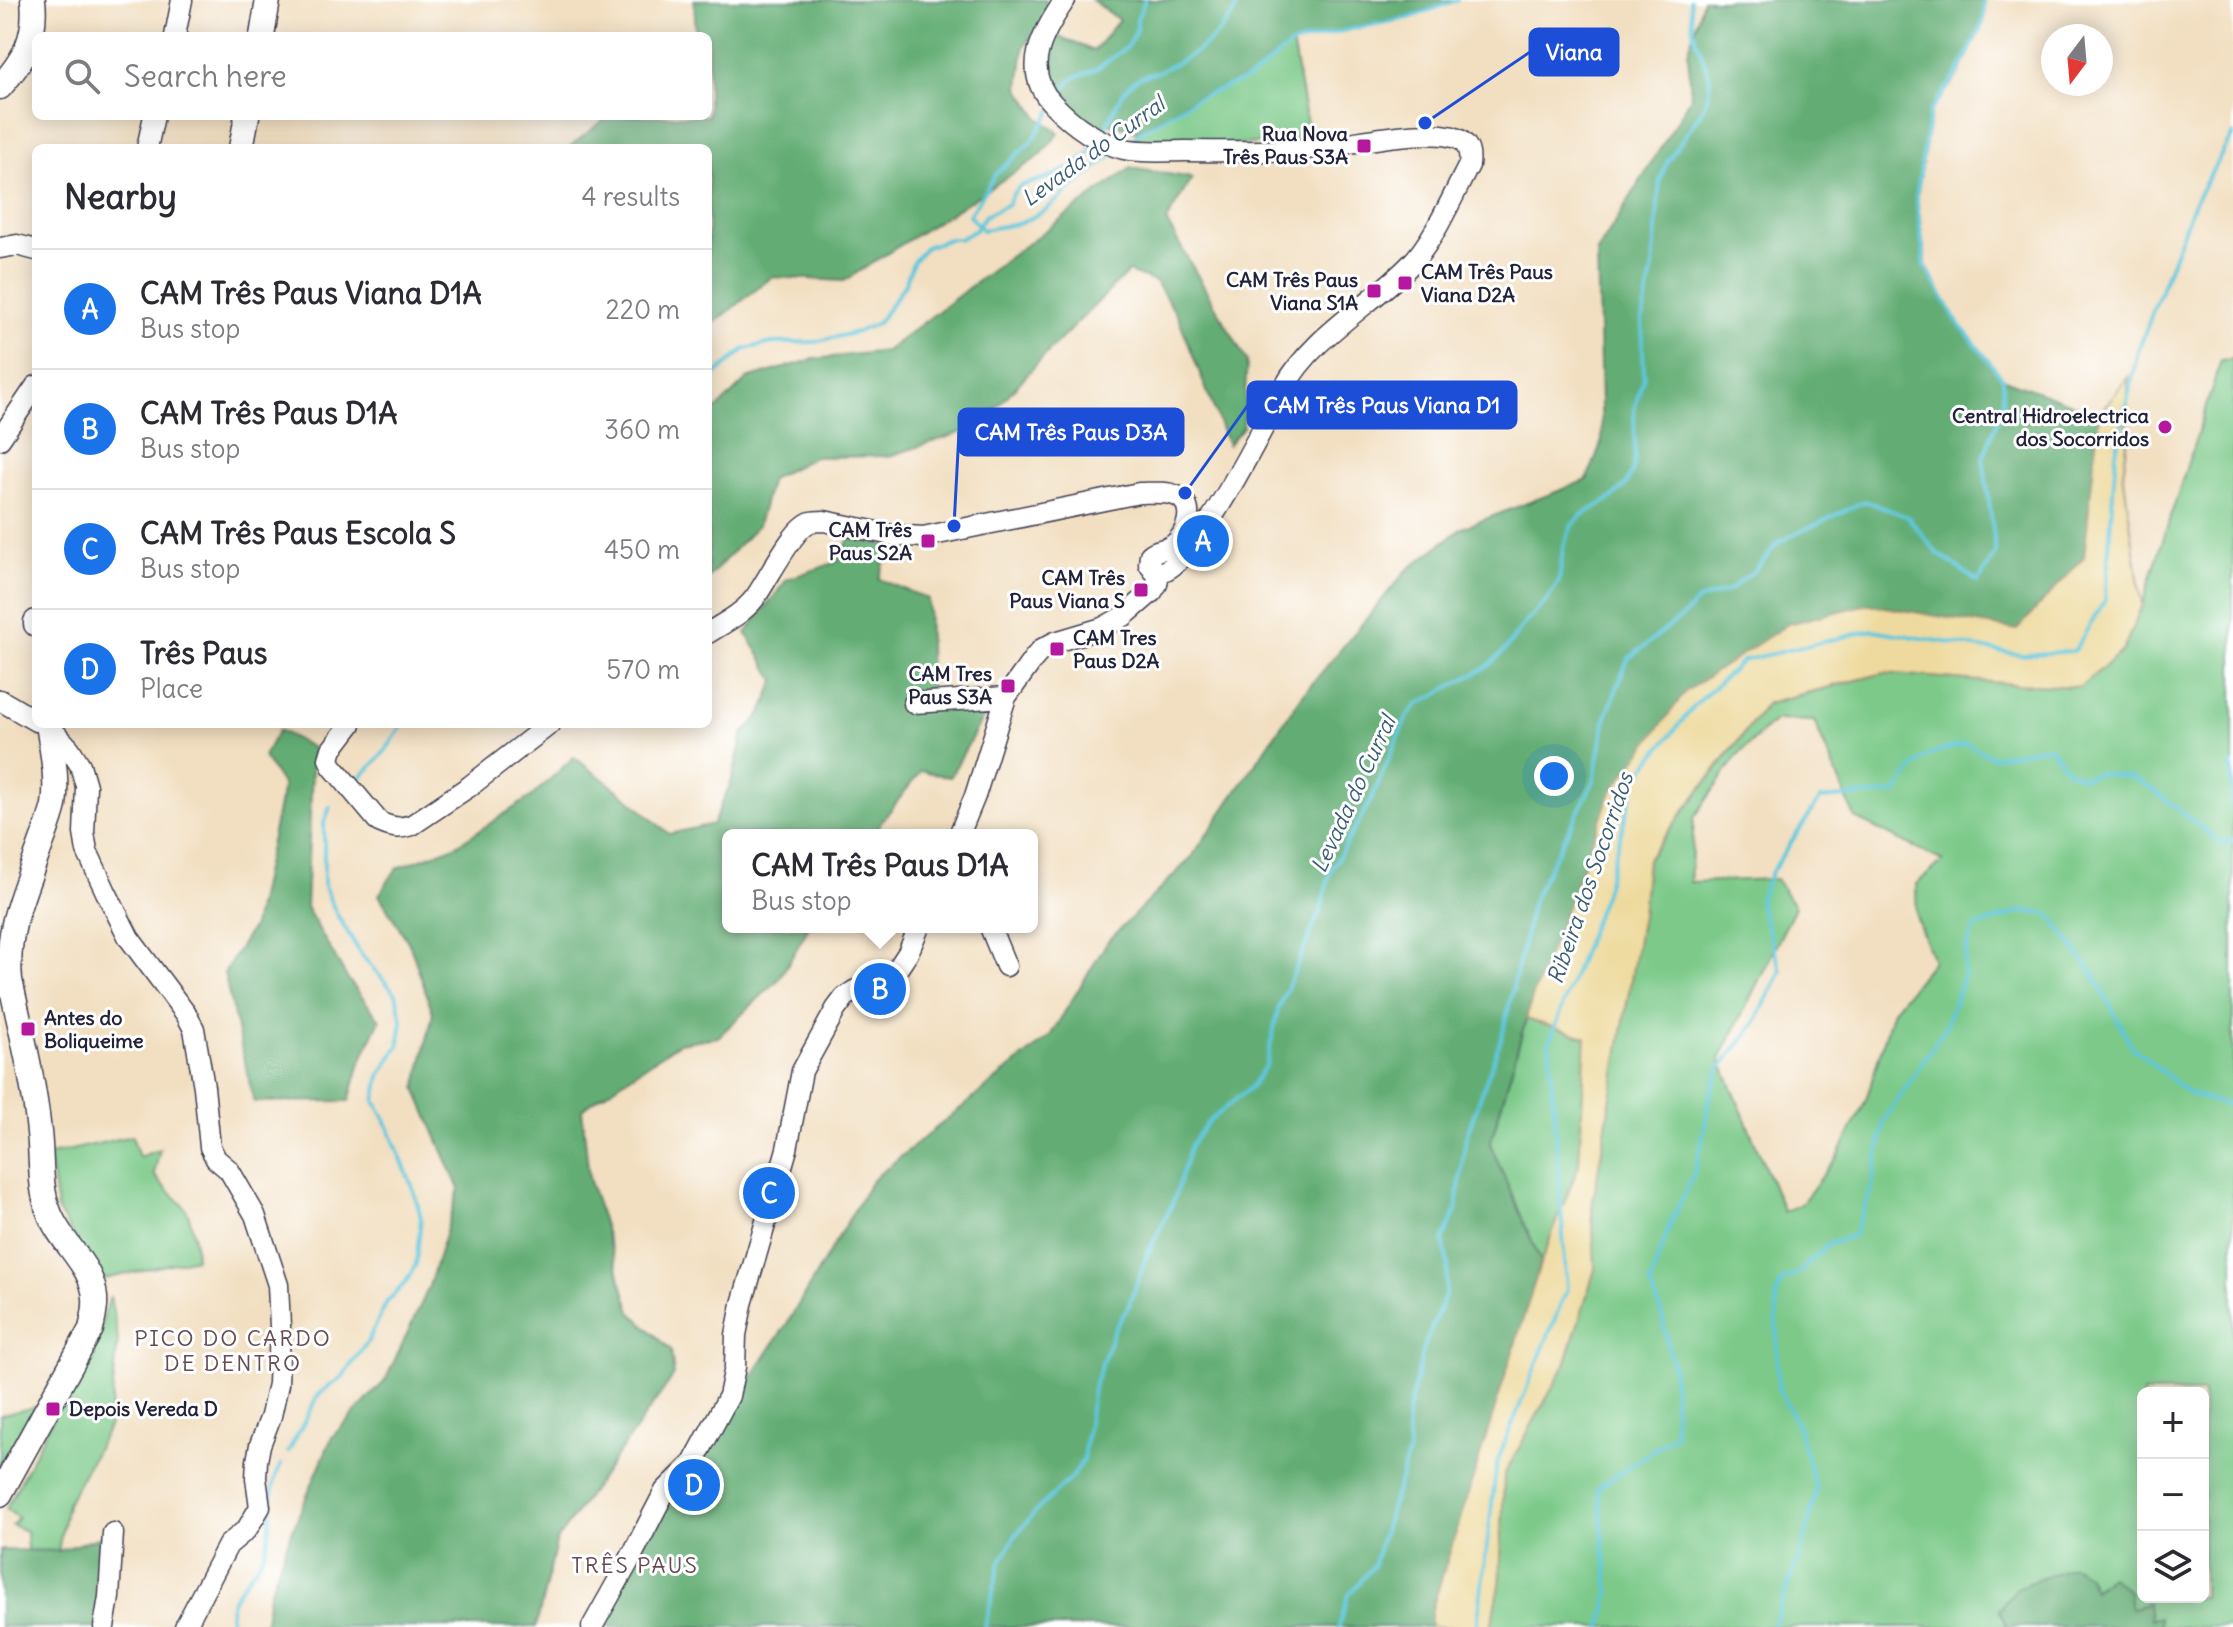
<!DOCTYPE html>
<html lang="en">
<head>
<meta charset="utf-8">
<style>
	:root { --surface:#fff; --page:#f2f2f3; --text:#2b2b33; --muted:#7c7c81; --line:#e1e1e2; --accent:#1a73e8 }
	body { margin:0; font-family:Delius,sans-serif; background:var(--page); color:var(--text) }
	.controls { position:absolute; right:24px; bottom:24px; display:grid; overflow:hidden; border-radius:12px; box-shadow:0 4px 20px #0003 }
	.controls button { width:72px; height:72px; display:grid; place-items:center; padding:0; border:0; border-bottom:2px solid var(--line); background:var(--surface); color:var(--text); font:40px sans-serif }
	.compass { position:absolute; left:2041px; top:24px; width:72px; height:72px; border-radius:50%; background:var(--surface); box-shadow:0 4px 20px #0003; rotate:196deg }
	.you { position:absolute; left:1554px; top:776px; width:28px; height:28px; margin:-20px; border:6px solid #fff; border-radius:50%; background:#1a73e8; box-shadow:0 0 0 12px #1a73e833 }
	.badge { display:grid; place-items:center; width:52px; height:52px; border-radius:50%; background:var(--accent); color:#fff; font-size:26px; font-weight:700 }
	.pin { position:absolute; translate:-50% -50%; border:4px solid #fff; box-shadow:0 2px 8px #0006 }
	.popup { position:absolute; left:722px; top:829px; width:316px; height:104px; box-sizing:border-box; display:grid; place-content:center; border-radius:12px; background:var(--surface); filter:drop-shadow(0 2px 6px #0005); font-size:26px; white-space:nowrap; color:var(--muted) }
	.popup b { font-size:30px; color:var(--text) }
	.popup::after { content:''; position:absolute; left:50%; top:100%; margin-left:-16px; border:16px solid transparent; border-top-color:var(--surface) }
	.list { margin:0; padding:0; list-style:none }
	h2 { display:flex; justify-content:space-between; align-items:center; height:104px; margin:0; padding:0 32px; font-size:34px }
	h2 small { font-size:26px; font-weight:400; color:var(--muted) }
	.list li { display:grid; grid-template-columns:52px 1fr auto; gap:24px; align-items:center; box-sizing:border-box; height:120px; padding:0 32px; border-top:2px solid var(--line) }
	.list b { display:block; font-size:30px; white-space:nowrap }
	.list p { margin:0; font-size:26px; white-space:nowrap; color:var(--muted) }
	.list em { font-size:26px; font-style:normal; color:var(--muted) }
	.icon { flex:none; width:44px; height:44px; fill:none; stroke:currentColor; stroke-width:2; stroke-linecap:round; stroke-linejoin:round }
	.map { position:relative; flex:none; width:2233px; height:1627px; overflow:hidden }
	.search { position:absolute; background:var(--surface); box-shadow:0 4px 20px #0003; left:32px; top:32px; width:680px; height:88px; display:flex; align-items:center; gap:20px; box-sizing:border-box; padding:0 28px; border-radius:12px; color:var(--muted); font-size:30px }
	.panel { position:absolute; background:var(--surface); box-shadow:0 4px 20px #0003; left:32px; top:144px; width:680px; height:584px; border-radius:12px }
	.map>svg:first-child { display:block }
	.green { fill:#7bc989; stroke:#4e7662; stroke-width:2; fill-rule:evenodd }
	.forest { fill:#64ad75; stroke:#436858; stroke-width:2 }
	.sand { fill:#eeda9e; stroke:#887e6c; stroke-width:2 }
	.lines { fill:none; stroke-linecap:round; stroke-linejoin:round }
	.stream { stroke:#60c7dc; stroke-width:4 }
	.minor-casing { stroke:#413e4f; stroke-width:23 }
	.major-casing { stroke:#413e4f; stroke-width:27 }
	.minor { stroke:#fff; stroke-width:20 }
	.major { stroke:#fff; stroke-width:24 }
	.poi-dot { fill:#b5179e; stroke:#fff; stroke-width:3 }
	.labels { text-anchor:middle; stroke-width:6; stroke-linejoin:round; paint-order:stroke }
	.poi-label { font-size:20px; font-weight:bold; fill:#22223b; stroke:#fff; text-anchor:end }
	.water-label { font-size:22px; font-style:italic; fill:#385c73; stroke:#fff }
	.neighbourhood-label { font-size:22px; letter-spacing:2px; fill:#654b52; stroke:#fff }
	.leader { fill:none; stroke:#1d4ed8; stroke-width:3 }
	.callout-dot { fill:#1d4ed8; stroke:#fff; stroke-width:3 }
	.callout { fill:#1d4ed8; stroke:#1d4ed8; stroke-width:3 }
	.callout-label { font-size:22px; text-anchor:middle; font-weight:bold; fill:#fff }
</style>
</head>
<body>
<div class="map">
<svg width="2233" height="1627" viewBox="0 0 2233 1627">
	<rect width="100%" height="100%" fill="#fff"/>
	<filter id="ink" filterUnits="userSpaceOnUse"><feTurbulence type="fractalNoise" baseFrequency=".0125" numOctaves="2"/><feDisplacementMap in="SourceGraphic" scale="16" xChannelSelector="R" yChannelSelector="G"/><feConvolveMatrix kernelMatrix="1 2 1 2 8 2 1 2 1" color-interpolation-filters="sRGB"/></filter>
	<filter id="wash" filterUnits="userSpaceOnUse"><feTurbulence type="fractalNoise" baseFrequency=".006" numOctaves="4" result="noise"/><feDisplacementMap in="SourceGraphic" scale="32" xChannelSelector="R" yChannelSelector="G"/><feGaussianBlur stdDeviation="1.8" result="paint"/><feColorMatrix in="noise" values="0 0 0 0 0 0 0 0 0 0 0 0 0 0 0 0 0 1.4 0 .05"/><feComposite in="paint" operator="in"/></filter>
	<g filter="url(#wash)">
		<rect width="100%" height="100%" fill="#f2dfc1"/>
		<path class="green" d="M1292 43 1310 140 1136 151 1138 132 1194 98 1250 78Z
			M2233 359V1627H2160L2159 1617 2150 1620 2131 1609 2110 1576 2093 1590 2043 1578 2017 1588 1999 1610 2007 1627H1491L1500 1585 1504 1475 1565 1365 1595 1269 1592 1207 1642 915 1647 860 1767 704 1884 673 2016 684 2079 687 2123 651 2142 605 2221 360ZM1775 720 1814 721 1855 818 1943 861 1916 884 1917 919 1933 961 1893 1010 1866 1100 1838 1156 1801 1204 1784 1212 1720 1059 1795 907 1776 879 1690 882 1694 818 1737 756ZM2143 1393H2203V1597H2143Z
			M1526 1019 1586 1037 1579 1165 1541 1262 1490 1144Z
			M132 1136 139 1157 160 1149 154 1174C162 1188 176 1195 185 1208 193 1220 195 1243 196 1258L100 1280 57 1209 49 1155Z
			M110 1296 118 1339 109 1426 67 1504 58 1551 27 1550 26 1531 12 1525 18 1518 6 1509 102 1323Z
			M39 1406 0 1473V1415Z"/>
		<path class="forest" d="M694 0H1046V20L1024 46 1019 88 1039 118 1059 133 1040 156 844 281 772 277 708 328V148H568L609 116H708V36H696Z
			M1092 0H1454L1407 17 1350 28 1292 43 1249 78 1194 98 1138 132 1109 123 1100 137 1044 95 1045 31 1094 51 1119 20Z
			M1703 0H1985L1984 22 1959 74 1931 111 1917 197 1926 265 1956 319 2004 379 2099 414 2084 557 2017 630 1868 604 1788 624 1533 995 1490 1144 1541 1262 1431 1612V1627H592L629 1561 788 1322 872 1180 1050 1036 1108 941 1191 858 1301 697 1406 571 1462 528 1587 480 1602 441 1597 252 1691 98 1688 52Z
			M1131 168 1192 178 1166 221 1247 361 1243 427 1228 445 1178 317 1156 282 1128 272 1044 356 979 427 890 456 814 457 771 479 758 525 708 578V411L717 409 747 379 814 359 886 351 1012 255Z
			M849 539 890 545 879 579 928 599 930 691 994 697 950 777 921 771 871 835H728V927H809L779 979 718 1037 679 1043 582 1109 589 1178 631 1312 671 1350 674 1375 557 1540 536 1627H264L269 1594 289 1538 332 1437 385 1381 428 1289 459 1189 416 1089 433 1013 410 945 379 895 397 868 455 846 532 796 574 757 628 798 669 834 713 824 732 780 743 734 762 713 775 680 746 633 787 579 837 562Z
			M279 730 313 748 306 907 347 978 380 1020 360 1063 349 1101 254 1102 224 973 253 926 283 786 263 756Z
			M113 1533 103 1627H0V1550L58 1551Z
			M2073 1566 2088 1576 2094 1590 2110 1576 2129 1591 2131 1609 2148 1603 2150 1619 2159 1617 2160 1627H2007L1999 1610 2017 1588Z"/>
		<path class="sand" d="M2128 377 2127 445 2123 473 2142 605 2123 650 2080 687 2016 684 1884 673 1767 703 1647 859 1642 915 1592 1207 1595 1269 1565 1365 1504 1475 1500 1585 1491 1627H1431V1612L1541 1262 1579 1165 1586 1037 1526 1019 1533 995 1610 794 1686 691 1788 624 1868 604 2017 630 2084 557 2099 414Z"/>
		<g class="lines">
			<path class="stream" d="M1059 99 1071 79 1096 69 1127 47 1137 28V19L1145 0
				M1052 110 1032 141 996 174 969 215 982 230 1021 223 1044 211 1114 153
				M1103 132C1113 115 1119 91 1137 79 1144 75 1154 74 1161 70 1193 57 1227 34 1239 0
				M1127 143 1139 133 1195 99 1250 78 1292 44 1350 29 1408 18 1457 0
				M708 381 745 349 772 343 815 342 857 332 878 323 905 284 913 262 926 247 949 239H959L975 230 985 216 1008 204 1012 195 1020 186 1053 176 1072 167 1089 154 1096 143
				M2233 764 2231 768 2233 816
				M355 782 370 768 386 750 403 724
				M288 1452 319 1394 343 1376 368 1341 387 1302 406 1282 416 1264 421 1218 414 1191 385 1119 375 1101 380 1076 399 1044 402 1020 396 994 362 956 336 913 324 886V823L330 807
				M232 1627C221 1594 255 1578 265 1550 275 1523 266 1494 281 1464
				M985 1627 1000 1563 1015 1536 1036 1511 1074 1475 1083 1459 1093 1388 1114 1330 1129 1305 1147 1255 1173 1202 1191 1145 1208 1122 1251 1087 1266 1065 1278 1010 1321 909 1330 872 1371 800 1407 717 1417 705 1487 667 1505 650 1524 624 1549 598 1559 581 1563 548 1572 525 1582 515 1612 498 1625 486 1632 473 1635 458 1634 410 1644 376 1642 320 1653 267 1660 180 1667 162 1700 114 1708 95 1710 78 1693 31 1690 0
				M1339 1627 1348 1596 1373 1566 1409 1451 1407 1415 1425 1344 1445 1296 1448 1265 1443 1240 1456 1211 1466 1137 1502 1036 1534 897 1594 781 1606 717 1628 659 1689 611 1693 605 1700 600 1730 590 1755 570 1779 542 1865 501 1908 517 1936 552 1978 582 1996 553 1983 458 2003 406V379L1956 320 1925 266 1916 197 1930 111 1958 73 1983 22 1984 0
				M1477 1627 1497 1462 1567 1289 1549 1042 1605 892 1636 778 1694 706 1742 661 1873 630 2022 655 2074 651 2105 600 2116 452 2138 351 2193 205 2233 134
				M1602 1627 1609 1592 1598 1488 1675 1435 1673 1367 1660 1308 1650 1284 1669 1227 1695 1171 1705 1126 1708 1101 1719 1070 1754 1025 1781 971 1759 901 1772 871 1820 799 1896 793C1920 756 1923 754 1967 744L1992 757 2050 747 2068 771 2083 777 2100 773 2133 778 2152 789 2222 844 2233 840
				M1773 1627 1805 1540 1816 1489 1798 1427 1778 1387 1776 1295 1782 1281 1800 1272 1827 1245 1854 1235 1872 1187 1884 1121 1945 1028 1964 974 1966 947 1975 927 2022 911 2049 914 2095 976 2132 1047 2188 1093 2233 1107"/>
		</g>
	</g>
	<g filter="url(#ink)">
		<g class="lines">
			<defs>
				<path id="minor" d="M1065 0C1043 32 1020 70 1053 104 1072 124 1097 142 1124 149 1143 153 1165 151 1185 151 1233 151 1283 153 1331 146 1364 141 1422 129 1453 137 1467 141 1471 151 1469 165 1453 195 1434 241 1410 265 1371 305 1311 337 1284 388 1266 421 1194 570 1159 572
					M175 36 182 0
					M147 148 154 116
					M0 248 17 245 36 250
					M0 439 36 386
					M708 633C724 623 742 614 754 599 767 582 793 527 811 522 814 521 821 521 824 521L892 535 923 537 1139 493C1151 493 1166 491 1177 496 1197 505 1187 535 1173 545 1165 551 1157 548 1150 555L1149 564 1154 571 1159 572
					M0 700 36 721
					M914 703 1006 697
					M47 724 70 749 80 765 86 786 84 833 87 851 106 892 129 938 186 1014 194 1029 204 1087 210 1147 216 1159 229 1170 255 1215 278 1285 280 1326 278 1384 271 1416 260 1445 257 1461 256 1478 260 1507 247 1529 228 1545 185 1627
					M351 724 332 749 329 759 332 766 379 822C392 828 400 829 412 825L470 786 550 724
					M959 835 975 796 1006 697 1034 658 1042 649 1055 642 1102 628 1124 616 1152 592 1157 584 1159 572
					M990 927 1006 966
					M104 1627 109 1597 113 1533
					M592 1627 629 1561 665 1491 693 1463 729 1396 735 1367 736 1335 742 1304 787 1149 802 1071 836 1009 845 997 854 991 888 977 898 968 908 953 919 927"/>
				<path id="major" d="M262 36 268 0
					M0 87C24 60 37 38 33 0
					M241 148 247 116
					M36 622V624
					M0 1494 91 1329C93 1319 96 1309 95 1298 93 1265 60 1243 49 1212 39 1187 42 1158 39 1132 34 1081 21 1030 10 980 5 931 24 892 40 847 45 833 51 819 54 805 58 778 52 751 48 724"/>
			</defs>
			<use href="#minor" class="minor-casing"/>
			<use href="#major" class="major-casing"/>
			<use href="#minor" class="minor"/>
			<use href="#major" class="major"/>
		</g>
	</g>
	<g class="poi-dot">
		<rect x="1356" y="138" width="16" height="16" rx="4"/>
		<rect x="1397" y="275" width="16" height="16" rx="4"/>
		<rect x="1366" y="283" width="16" height="16" rx="4"/>
		<circle cx="2165" cy="427" r="8"/>
		<rect x="920" y="533" width="16" height="16" rx="4"/>
		<rect x="1133" y="582" width="16" height="16" rx="4"/>
		<rect x="1049" y="641" width="16" height="16" rx="4"/>
		<rect x="1000" y="678" width="16" height="16" rx="4"/>
		<rect x="20" y="1021" width="16" height="16" rx="4"/>
		<rect x="45" y="1401" width="16" height="16" rx="4"/>
	</g>
	<g class="labels">
		<g class="poi-label">
			<text x="1348" y="141">Rua Nova<tspan x="1348" dy="23">Três Paus S3A</tspan></text>
			<text x="1421" y="279" text-anchor="start">CAM Três Paus<tspan x="1421" dy="23">Viana D2A</tspan></text>
			<text x="1358" y="287">CAM Três Paus<tspan x="1358" dy="23">Viana S1A</tspan></text>
			<text x="2149" y="423">Central Hidroelectrica<tspan x="2149" dy="23">dos Socorridos</tspan></text>
			<text x="912" y="537">CAM Três<tspan x="912" dy="23">Paus S2A</tspan></text>
			<text x="1125" y="585">CAM Três<tspan x="1125" dy="23">Paus Viana S</tspan></text>
			<text x="1073" y="645" text-anchor="start">CAM Tres<tspan x="1073" dy="23">Paus D2A</tspan></text>
			<text x="992" y="681">CAM Tres<tspan x="992" dy="23">Paus S3A</tspan></text>
			<text x="44" y="1025" text-anchor="start">Antes do<tspan x="44" dy="23">Boliqueime</tspan></text>
			<text x="69" y="1416" text-anchor="start">Depois Vereda D</text>
		</g>
		<g class="water-label">
			<text transform="translate(1093 151) rotate(-36)" y="8">Levada do Curral</text>
			<text transform="translate(1353 794) rotate(-65)" y="8">Levada do Curral</text>
			<text transform="translate(1590 878) rotate(-71)" y="8">Ribeira dos Socorridos</text>
		</g>
		<g class="neighbourhood-label">
			<text x="233" y="1346">PICO DO CARDO<tspan x="233" dy="25">DE DENTRO</tspan></text>
			<text x="635" y="1573">TRÊS PAUS</text>
		</g>
	</g>
	<path class="leader" d="M1425 123L1530 52M1185 493L1248 405M954 526L959 432"/>
	<g class="callout-dot">
		<circle cx="1425" cy="123" r="8"/>
		<circle cx="1185" cy="493" r="8"/>
		<circle cx="954" cy="526" r="8"/>
	</g>
	<g class="callout">
		<rect x="1530" y="29" width="88" height="46" rx="8"/>
		<rect x="1248" y="382" width="268" height="46" rx="8"/>
		<rect x="959" y="409" width="224" height="46" rx="8"/>
	</g>
	<g class="callout-label">
		<text x="1574" y="60">Viana</text>
		<text x="1382" y="413">CAM Três Paus Viana D1</text>
		<text x="1071" y="440">CAM Três Paus D3A</text>
	</g>
</svg>
<div class="controls">
<button>+</button>
<button>−</button>
<button><svg class="icon" aria-label="layers" viewBox="0 0 24 24"><path d="M12 4l9 5-9 5-9-5zM3 14l9 5 9-5"/></svg></button>
</div>
<svg class="compass" viewBox="-18 -18 36 36"><path d="M0-13l5 13h-10z" fill="#e53935"/><path d="M0 13l5-13h-10z" fill="#7c7c81"/></svg>
<div class="you"></div>
<div class="pin badge" style="left:1203px;top:541px">A</div>
<div class="pin badge" style="left:880px;top:989px">B</div>
<div class="popup"><b>CAM Três Paus D1A</b>Bus stop</div>
<div class="pin badge" style="left:769px;top:1193px">C</div>
<div class="pin badge" style="left:694px;top:1485px">D</div>
<div class="search"><svg class="icon" aria-label="search" viewBox="0 0 24 24"><circle cx="10" cy="10" r="6"/><path d="M15 15l6 6"/></svg>Search here</div>
<section class="panel">
<h2>Nearby<small>4 results</small></h2>
<ul class="list">
<li><span class="badge">A</span><div><b>CAM Três Paus Viana D1A</b><p>Bus stop</p></div><em>220 m</em></li>
<li><span class="badge">B</span><div><b>CAM Três Paus D1A</b><p>Bus stop</p></div><em>360 m</em></li>
<li><span class="badge">C</span><div><b>CAM Três Paus Escola S</b><p>Bus stop</p></div><em>450 m</em></li>
<li><span class="badge">D</span><div><b>Três Paus</b><p>Place</p></div><em>570 m</em></li>
</ul>
</section>
</div>
</body>
</html>
